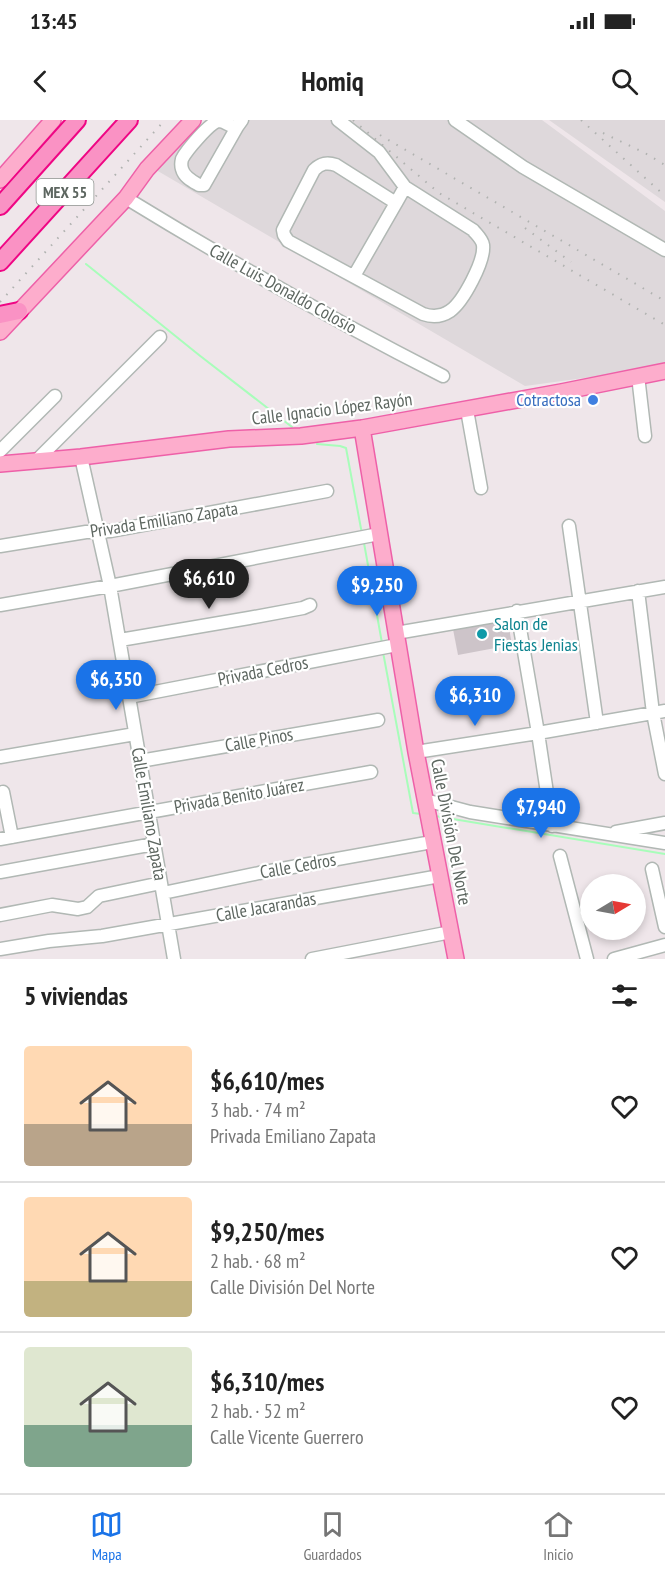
<!DOCTYPE html>
<html lang="es">
<meta charset="utf-8">
<style>
body{margin:0;font-family:"PT Sans Narrow",sans-serif;background:#f2f2f2;color:#222;height:100vh;display:flex;flex-direction:column;font-size:22px;white-space:nowrap}
*{box-sizing:border-box;margin:0}
p{font-size:20px;color:#767676}
.icon{flex:none;width:33px;height:33px;fill:none;stroke:currentColor;stroke-width:2;stroke-linecap:round;stroke-linejoin:round}
.map{position:relative;height:839px;overflow:hidden}
.side{display:flex;flex-direction:column;background:#fff;flex:1}
.side>*{flex:none}
.needle{width:39px;rotate:80deg}
.fabs{position:absolute;left:580px;top:754px;display:grid;gap:12px}
.fabs a{display:grid;place-items:center;width:66px;height:66px;border-radius:50%;background:#fff;box-shadow:0 3px 9px #0003;font-size:30px}
.price{position:absolute;translate:-50% -51px;padding:0 14px;border-radius:21px;background:#1a73e8;color:#fff;font-size:20px;line-height:39px;filter:drop-shadow(0 2px 3px #0008)}
.price::after{content:'';position:absolute;left:50%;top:36px;width:18px;height:14px;margin-left:-9px;background:inherit;clip-path:polygon(0 0,100% 0,50% 100%)}
.price.on{background:#222;color:#fff}
ul{padding:0;list-style:none}
li{display:flex;align-items:center;gap:18px;height:150px;padding:0 24px}
li+li{border-top:2px solid #e0e0e0}
li span{display:grid;place-items:center;flex:none;width:168px;height:120px;border-radius:6px;color:#555}
li>.icon{margin-inline-start:auto}
span .icon{width:72px;height:72px;fill:#fffc;stroke-width:1}
li b{font-size:26px}
h2{display:flex;justify-content:space-between;align-items:center;height:72px;padding:0 24px;font-size:26px}
.status{display:flex;justify-content:space-between;align-items:center;height:42px;padding:0 30px;background:#fff;direction:ltr}
.status svg{height:16px;fill:currentColor}
header{display:flex;justify-content:space-between;align-items:center;height:78px;padding:0 24px;background:#fff;font-size:27px;font-weight:700}
.tab-bar{display:flex;justify-content:space-around;align-items:center;height:84px;border-top:2px solid #e0e0e0;background:#fff;font-size:16px;color:#767676}
.tab-bar a{display:grid;justify-items:center;gap:3px}
.tab-bar .on{color:#1a73e8}
.map>svg:first-child{display:block}
</style>
<div class="status"><b>13:45</b><svg viewBox="0 0 49 12"><path d="M0 12V9h3v3zM5 12V6h3v6zM10 12V3h3v9zM15 12V0h3v12zM26 1h20v11H26zM47 4h2v5h-2z"/></svg></div>
<header><svg class="icon" aria-label="back" viewBox="0 0 24 24"><path d="M15 5l-7 7 7 7"/></svg>Homiq<svg class="icon" aria-label="search" viewBox="0 0 24 24"><circle cx="10" cy="10" r="6"/><path d="M15 15l6 6"/></svg></header>
<div class="map">
<svg width="665" height="839" viewBox="0 0 665 839">
<rect width="100%" height="100%" fill="#efe6ea"/>
<path fill="#ded8db" d="M216 0H542L665 91V247L525 266 151 47Z
M549 0H665V82Z"/>
<g fill="none" stroke-linecap="round" stroke-linejoin="round">
<path stroke="#a8fdba" stroke-width="2" d="M86 144 199 235 292 307
M317 324 340 326 346 328 362 414
M364 423 382 523
M383 532 413 693 421 694
M435 696 665 734"/>
</g>
<path fill="#cdc4c9" d="M507 497 512 525 458 535 452 504Z"/>
<g fill="none" stroke-linecap="round" stroke-linejoin="round">
<g stroke="#b1b8b4" stroke-width="15">
<path id="minor" d="M338 0 379 32 405 67 473 110C477 115 482 119 483 125 485 141 463 182 450 191 441 197 432 197 423 194L288 121 284 115 283 110 314 50C321 43 327 42 336 45L396 83 405 67
M455 0 523 47 665 130
M237 7C230 7 225 1 219 1 210 2 186 31 182 39 181 43 181 46 182 49 184 57 192 61 199 65H204L237 7 242 0
M126 78C229 141 335 201 443 256
M354 156 396 83
M638 256 645 316
M467 290 481 368
M0 331 55 276
M81 337 110 466 174 839
M36 341 160 217
M569 406 597 603
M0 426 86 412 111 411 327 371
M638 471 653 593 665 654
M0 485 110 466 379 414
M517 491 538 613 552 706
M396 513 665 467
M120 520 249 498 303 488 310 485
M129 577 397 525
M416 632 538 613 665 591
M0 637 135 614
M140 641 378 600
M3 672 12 717
M425 680 470 692 665 723
M616 712 665 703
M0 719 371 652
M560 736 587 839
M652 749 665 807
M0 752 154 724
M163 773 259 753 432 722
M0 795 52 785 78 789 87 787 99 776 161 763
M0 829 49 821 102 816 440 756
M312 839 451 812
M614 839 665 825"/>
</g>
<g stroke="#ee60a8" stroke-width="18">
<path id="major" d="M0 60 53 0
M0 212 126 78 147 49 193 0
M362 308 416 632 456 839
M0 344 81 337 229 319 301 316 362 308 561 272 665 251"/>
</g>
<g stroke="#ef0684" stroke-width="20">
<path id="highway" d="M0 86 77 0
M0 142 129 0
M0 195 19 191"/>
</g>
<use href="#minor" stroke="#fff" stroke-width="12"/>
<use href="#major" stroke="#fdadcc" stroke-width="15"/>
<use href="#highway" stroke="#fa92c4" stroke-width="16"/>
<path stroke="#b0b2b0" stroke-width="2" stroke-dasharray="1.5 8" stroke-linecap="butt" d="M353 0 439 73 665 205
M581 0 665 76
M603 13 645 33 665 45
M380 15 665 181
M525 108 571 142
M0 182 165 0"/>
</g>
<circle fill="#3f7fe0" stroke="#fff" stroke-width="2" cx="593" cy="280" r="6"/>
<circle fill="#0f9aa8" stroke="#fff" stroke-width="2" cx="482" cy="514" r="6"/>
<g text-anchor="middle" stroke-width="4.5" stroke-linejoin="round" paint-order="stroke">
<rect fill="#fff" stroke="#8e9490" stroke-width="1.5" x="36.5" y="59" width="57" height="26" rx="4.5"/>
<g font-size="16" font-weight="bold" fill="#5d6660">
<text x="65" y="78">MEX 55</text>
</g>
<g font-size="18" fill="#5d6660" stroke="#fff">
<text transform="translate(283 169) rotate(29)" y="6">Calle Luis Donaldo Colosio</text>
<text transform="translate(332 289) rotate(-7)" y="6">Calle Ignacio López Rayón</text>
<text transform="translate(164 400) rotate(-9)" y="6">Privada Emiliano Zapata</text>
<text transform="translate(263 551) rotate(-11)" y="6">Privada Cedros</text>
<text transform="translate(259 620) rotate(-10)" y="6">Calle Pinos</text>
<text transform="translate(239 676) rotate(-10)" y="6">Privada Benito Juárez</text>
<text transform="translate(149 694) rotate(80)" y="6">Calle Emiliano Zapata</text>
<text transform="translate(451 712) rotate(79)" y="6">Calle División Del Norte</text>
<text transform="translate(298 746) rotate(-10)" y="6">Calle Cedros</text>
<text transform="translate(266 787) rotate(-10)" y="6">Calle Jacarandas</text>
</g>
<g font-size="18" fill="#366cbe" stroke="#fff" text-anchor="end">
<text x="581" y="286">Cotractosa</text>
</g>
<g font-size="18" fill="#0d838f" stroke="#fff" text-anchor="start">
<text x="494" y="510">Salon de<tspan x="494" dy="21">Fiestas Jenias</tspan></text>
</g>
</g>
</svg>
<div class="fabs">
<a><svg class="needle" viewBox="-14 -14 28 28"><path d="M0-13l5 13h-10z" fill="#e53935"/><path d="M0 13l5-13h-10z" fill="#767676"/></svg></a>
</div>
<b class="price on" style="left:209px;top:490px">$6,610</b>
<b class="price" style="left:377px;top:497px">$9,250</b>
<b class="price" style="left:116px;top:591px">$6,350</b>
<b class="price" style="left:475px;top:607px">$6,310</b>
<b class="price" style="left:541px;top:719px">$7,940</b>
</div>
<section class="side">
<h2>5 viviendas<svg class="icon" aria-label="filters" viewBox="0 0 24 24"><path d="M4 7h16M4 17h16"/><circle cx="9" cy="7" r="2"/><circle cx="15" cy="17" r="2"/></svg></h2>
<ul>
<li><span style="background:linear-gradient(#ffd9b3 65%,#b9a48a 0)"><svg class="icon" aria-label="home" viewBox="0 0 24 24"><path d="M3 11l9-7 9 7M6 9v11h12V9"/></svg></span><div><b>$6,610/mes</b><p>3 hab. · 74 m²</p><p>Privada Emiliano Zapata</p></div><svg class="icon" aria-label="heart" viewBox="0 0 24 24"><path d="M12 20l-8-8c-3-5 5-10 8-4 3-6 11-1 8 4z"/></svg></li>
<li><span style="background:linear-gradient(#ffd9b3 70%,#c2b280 0)"><svg class="icon" aria-label="home" viewBox="0 0 24 24"><path d="M3 11l9-7 9 7M6 9v11h12V9"/></svg></span><div><b>$9,250/mes</b><p>2 hab. · 68 m²</p><p>Calle División Del Norte</p></div><svg class="icon" aria-label="heart" viewBox="0 0 24 24"><path d="M12 20l-8-8c-3-5 5-10 8-4 3-6 11-1 8 4z"/></svg></li>
<li><span style="background:linear-gradient(#dfe7d0 65%,#7fa58c 0)"><svg class="icon" aria-label="home" viewBox="0 0 24 24"><path d="M3 11l9-7 9 7M6 9v11h12V9"/></svg></span><div><b>$6,310/mes</b><p>2 hab. · 52 m²</p><p>Calle Vicente Guerrero</p></div><svg class="icon" aria-label="heart" viewBox="0 0 24 24"><path d="M12 20l-8-8c-3-5 5-10 8-4 3-6 11-1 8 4z"/></svg></li>
</ul>
</section>
<nav class="tab-bar">
<a class="on"><svg class="icon" aria-label="map" viewBox="0 0 24 24"><path d="M3 6l6-2 6 2 6-2v14l-6 2-6-2-6 2zM9 4v14M15 6v14"/></svg>Mapa</a>
<a><svg class="icon" aria-label="saved" viewBox="0 0 24 24"><path d="M7 4h10v16l-5-4-5 4z"/></svg>Guardados</a>
<a><svg class="icon" aria-label="home" viewBox="0 0 24 24"><path d="M3 11l9-7 9 7M6 9v11h12V9"/></svg>Inicio</a>
</nav>
